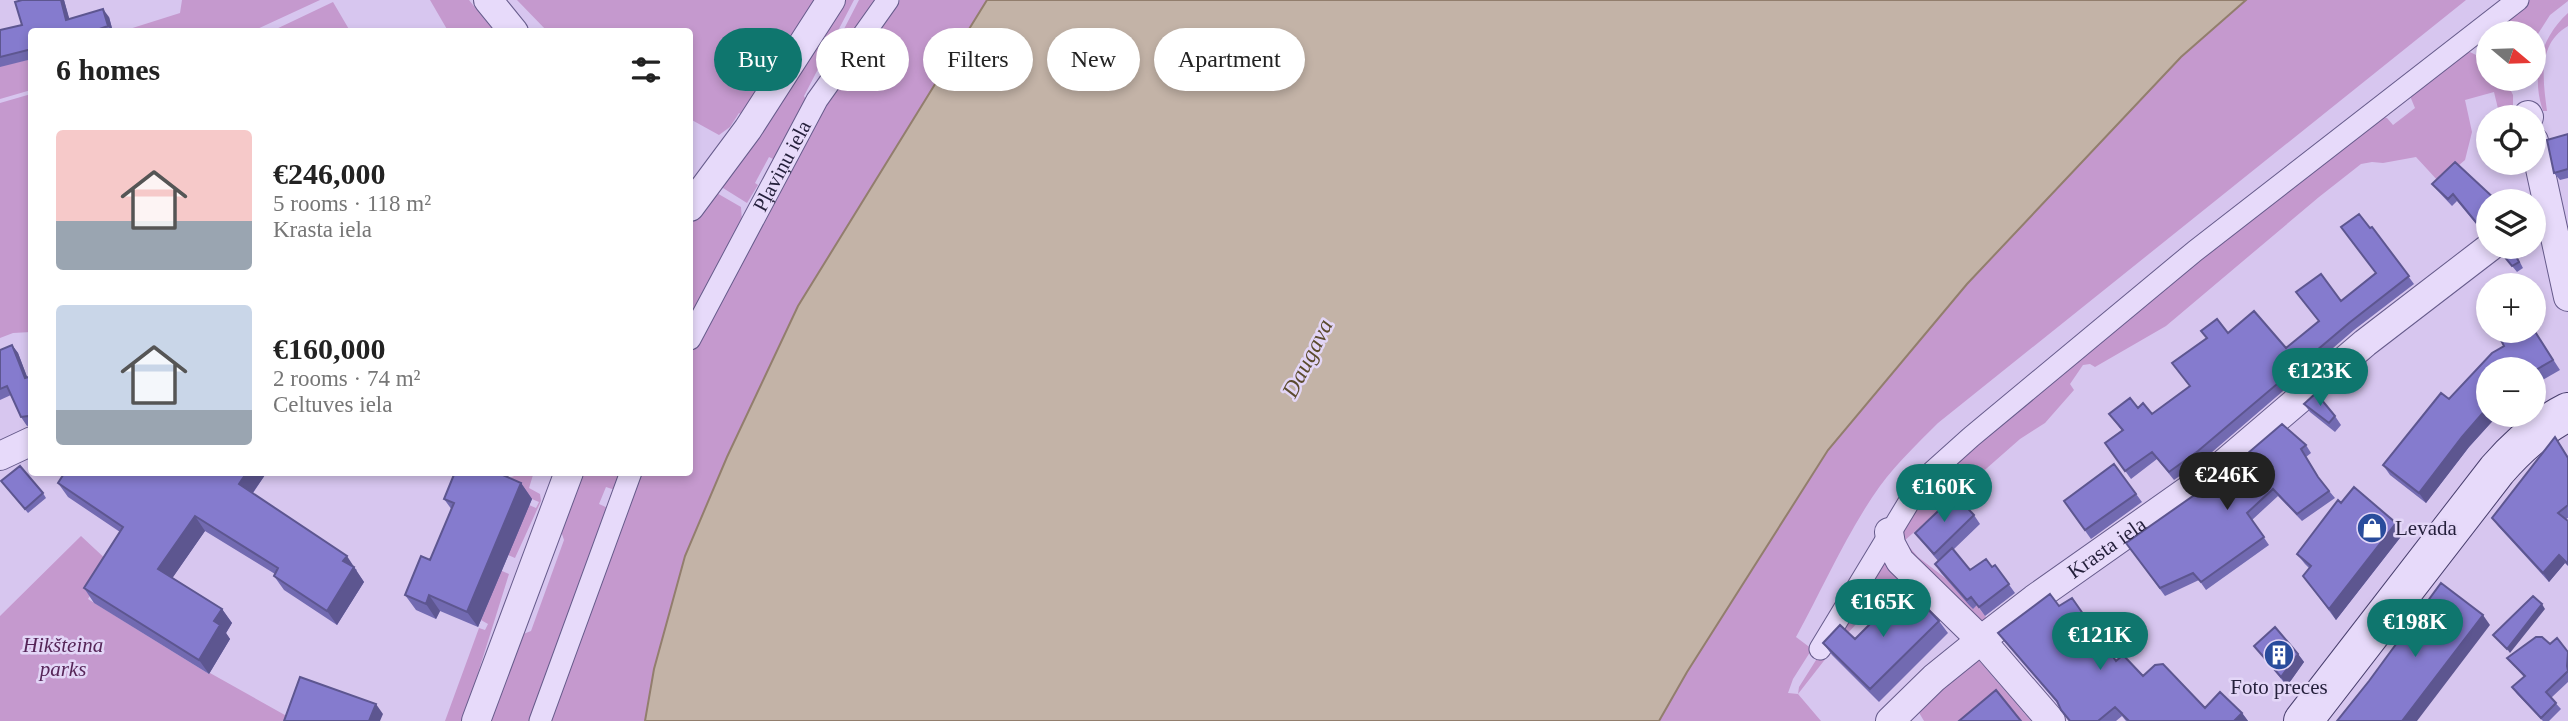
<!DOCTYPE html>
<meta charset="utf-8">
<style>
body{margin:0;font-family:Georgia,serif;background:#f6f6f6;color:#222;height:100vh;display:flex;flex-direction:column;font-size:26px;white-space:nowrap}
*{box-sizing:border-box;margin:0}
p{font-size:23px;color:#767676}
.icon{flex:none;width:38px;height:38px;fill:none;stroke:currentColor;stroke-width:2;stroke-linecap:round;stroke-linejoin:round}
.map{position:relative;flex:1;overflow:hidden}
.side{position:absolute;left:28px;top:28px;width:665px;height:448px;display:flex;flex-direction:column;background:#fff;border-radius:7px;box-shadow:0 4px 10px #0003}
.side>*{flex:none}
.banner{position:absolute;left:714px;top:28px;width:665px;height:63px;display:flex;gap:14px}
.needle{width:46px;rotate:109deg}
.controls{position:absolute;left:2476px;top:21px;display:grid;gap:14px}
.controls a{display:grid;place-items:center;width:70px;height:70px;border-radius:50%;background:#fff;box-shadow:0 4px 10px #0003;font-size:35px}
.price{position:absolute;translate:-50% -60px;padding:0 16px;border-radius:24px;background:#0f766e;color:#fff;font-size:23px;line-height:46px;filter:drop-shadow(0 2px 4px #0008)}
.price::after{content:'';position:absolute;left:50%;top:42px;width:21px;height:16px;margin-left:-10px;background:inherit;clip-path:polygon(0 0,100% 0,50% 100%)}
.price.active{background:#222;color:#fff}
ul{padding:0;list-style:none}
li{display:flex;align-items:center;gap:21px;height:175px;padding:0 28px}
li span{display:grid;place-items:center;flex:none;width:196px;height:140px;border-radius:7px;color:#555}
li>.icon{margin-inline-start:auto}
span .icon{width:84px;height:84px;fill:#fffc;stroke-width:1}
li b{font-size:30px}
h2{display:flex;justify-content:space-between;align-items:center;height:84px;padding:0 28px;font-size:30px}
.pill{padding:0 24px;border-radius:32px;background:#fff;box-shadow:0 4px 10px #0003;font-size:24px;line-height:63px}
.pill.active{background:#0f766e;color:#fff}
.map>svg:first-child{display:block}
</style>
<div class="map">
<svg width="2568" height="721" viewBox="0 0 2568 721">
<rect width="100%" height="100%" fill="#d7c6ef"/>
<path fill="#c599ce" d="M182 0H320L253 31H123L180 13Z
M430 0H469L494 31H448Z
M517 0H825L747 118 739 113 730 127 719 135 690 119V32L547 31Z
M839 0H854L804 96 807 102 777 161 769 157 755 183 758 185 747 203 723 188 721 184Z
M859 0H878L815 88V85Z
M900 0H987L798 306 727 457 685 556 654 669 645 721H549L642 473 690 472V357L693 348 835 87 884 24Z
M2246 0H2466L1938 423C1918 443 1897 463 1880 486 1847 532 1823 588 1796 637L1812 649 1793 679 1788 693 1798 694 1799 687 1823 649 1830 653 1798 694 1821 721H1659L1687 672 1828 450 1967 284 2181 57Z
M2527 0H2568V1L2550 15 2534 40V33H2503L2506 21Z
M333 2 350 31H272Z
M2568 13V26C2537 44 2543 80 2547 111H2543C2531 76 2540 38 2568 13Z
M2470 52 2488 61V79H2505L2513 95V117H2500L2494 92 2465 100 2472 132 2465 160 2439 182 2416 157 2383 163 2372 162 2361 164 2319 197 2166 326 2095 367 2090 364 2083 365 2070 384 2074 390 2045 423 2020 439 1904 541 1918 557 1971 598 1989 621 1987 625 1978 626 1966 610 1909 562 1897 547 1896 537 1900 524 1912 504 1934 478 1969 445 2189 264 2380 116 2387 118 2393 125 2415 108 2410 96C2421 81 2453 57 2470 52Z
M31 59V90L0 99V66Z
M31 94V332L13 333 0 338V103Z
M715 192 741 207 742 221 690 320V221L703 203Z
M522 473 533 475 529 488 540 494 541 501 515 558 501 552 529 505 536 508 539 502 494 483 498 474 509 478Z
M582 473H621L615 490 606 487 599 504 608 508 530 721H485L518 636 531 631 564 540 559 525Z
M81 536 110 563 88 599 209 674 210 673 292 719 291 721H0V616Z
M1885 547 1901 576 1833 649Z
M495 568 509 574 463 721H445L479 628 485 630 488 624 481 620 491 596 485 592Z
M1976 657 2031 721H1924L1918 711Z"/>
<path fill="#c3b3a7" stroke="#927e6d" stroke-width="2" d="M987 0H2246L2181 57 1967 284 1828 450 1687 672 1659 721H645L654 669 685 556 727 457 798 306Z"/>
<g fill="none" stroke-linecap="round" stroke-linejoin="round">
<g stroke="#665b8b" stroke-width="23">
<g id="pedestrian">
<path id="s1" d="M690 339 817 100 888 0"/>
<path d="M1820 649 1912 497 1932 472 1971 437 2195 251 2518 0"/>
<path d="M540 721 631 472"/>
</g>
</g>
<g stroke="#665b8b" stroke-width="30">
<g id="minor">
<path d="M488 0 514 32"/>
<path d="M2528 115 2529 117"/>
<path d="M2534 141 2568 297"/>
<path d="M690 207 748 129 831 0"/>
<path d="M0 456 32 441"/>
<path d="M1889 532 1891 544 1900 561 1981 640 2051 721"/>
<path d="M476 721 569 472"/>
<path id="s2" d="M1890 721 1934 678 1981 640 2034 599 2214 472 2365 343 2490 247"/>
</g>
</g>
<g stroke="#483e6d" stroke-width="40">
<path id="secondary" d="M2303 721 2497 470C2517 447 2540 426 2568 412"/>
</g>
<use href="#pedestrian" stroke="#e7dafa" stroke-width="21"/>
<use href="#minor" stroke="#e7dafa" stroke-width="28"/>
<use href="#secondary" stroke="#e7dafa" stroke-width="38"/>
</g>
<path fill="#726ab1" d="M22 0H64L69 19 109 17 113 32H32V59L0 67V30L22 25Z
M2568 134V178L2560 180 2554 173Z
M2432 184 2488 201V232H2483L2457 201 2452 206 2437 190Z
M2372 227 2414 284 2354 330 2204 459 2174 480 2157 459 2131 479 2105 443 2122 431 2109 414 2138 408 2152 414 2190 387 2228 333 2286 348 2319 322 2296 292 2341 301 2375 273 2370 228Z
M2500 247H2512L2523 268 2517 272 2499 250Z
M2534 330 2560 370 2534 385V369H2488V415H2498L2469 447 2426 503 2390 475 2383 465 2441 393 2449 399 2492 353 2504 346 2497 332 2500 331H2534Z
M12 345 18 353 27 377 32 376V425L27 426 21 417 11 395 0 400V350Z
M2304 404 2335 416 2341 425 2335 432 2310 412Z
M2555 437 2568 457V518L2566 519 2568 521V566L2565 563 2549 582 2498 526 2492 518Z
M2306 445 2311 453 2306 457 2320 480 2335 498 2302 521 2278 496 2252 520 2269 545 2206 590 2199 580 2165 596 2126 543Z
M2114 464 2142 502 2091 539 2064 501Z
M267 472 253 493 357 570 356 571 364 582 337 625 284 590 274 576 275 574 205 531 172 578 222 609 232 623 226 633 230 639 209 674 94 603 84 588 120 532 68 497 58 483Z
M1 481 43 493 46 498 28 513Z
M521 483 532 499 478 627 440 611 436 619 416 610 405 595 430 560 452 510 444 499Z
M2341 503 2396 523 2403 534 2336 620 2303 576 2309 568 2305 564 2297 554Z
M1974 515 1980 524 1953 550 1970 570 1992 567 1995 565 2015 593 1985 616 1977 605 1973 609 1969 605 1941 573 1935 564 1938 561 1915 533Z
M2059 606 2116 661 2205 708 2242 713 2248 721H2126L2122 716 2116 721H2069L2061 710 2058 704 2005 642 1998 633Z
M1939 621 1948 633 1879 702 1832 655 1823 643 1855 639Z
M2550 644 2568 652V682L2551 698 2561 709 2549 721H2543L2517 694 2512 687 2524 677 2507 658Z
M2254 646 2298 654 2304 662 2287 686Z"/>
<path fill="#5d5690" d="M61 0H64L72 28 66 20Z
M103 9 109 17 113 32 108 26Z
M12 345 18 353 31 387 25 378Z
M2488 407V415H2498L2469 447 2426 503 2419 493 2462 437Z
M247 472H267L249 498 239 484Z
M521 483 532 499 478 627 467 612Z
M195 516 205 531 169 583 158 569Z
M2396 523 2403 534 2336 620 2329 609Z
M2559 555 2565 563 2549 582 2543 573Z
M347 556 364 582 337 625 327 611 343 561Z
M429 595 440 611 436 619 426 604Z
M2542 604 2545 609 2510 653 2507 649Z
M222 609 232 623 226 633 230 639 209 674 199 660 214 621Z
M2483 615 2490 625 2417 721H2402Z
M2298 654 2304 662 2287 686 2281 677Z
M376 704 383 714 380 721H369Z
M2242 713 2248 721H2234Z"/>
<path fill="#857bce" stroke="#5d5690" stroke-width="2" d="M22 0H61L66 20 103 9 108 26 91 32H32V49L0 57V30L22 25 15 2Z
M2568 134V169L2554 173 2547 140Z
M2455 162 2497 201H2488V225L2479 226 2453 194 2448 199 2432 184Z
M2359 214 2370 228 2372 227 2409 276 2349 323 2198 451 2169 472 2152 452 2125 471 2105 443 2123 430 2109 414 2130 398 2138 408 2143 403 2152 414 2190 386 2172 363 2207 338 2201 331 2217 319 2228 333 2254 311 2286 348 2319 321 2296 292 2321 274 2341 301 2376 273 2341 227Z
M2500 247H2511L2519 262 2512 266 2499 250Z
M2534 330 2553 360 2534 371V369H2488V407L2462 437 2419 493 2383 465 2441 393 2449 399 2492 353 2504 346 2497 332 2500 331Z
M12 345 25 378 32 376V417L28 416 21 417 7 386 0 389V350Z
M2316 393 2335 416 2329 423 2304 404Z
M2282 424 2306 445 2301 449 2318 477 2329 491 2297 514 2273 489 2247 513 2264 537 2201 582 2193 573 2160 588 2126 543 2220 477Z
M2555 437 2568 458V505L2558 513 2568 521V564L2559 555 2543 573 2492 518Z
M2114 464 2136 494 2085 530 2064 501Z
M20 466 43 493 25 509 1 481Z
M65 472H247L239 484 347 556 343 561 354 567 327 611 274 576 278 568 195 516 158 569 222 609 214 621 220 625 199 660 84 588 123 527 58 483Z
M455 472H496L521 483 467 612 429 595 426 604 405 595 421 556 430 560 454 503 444 499Z
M2354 487 2396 523 2329 609 2303 576 2311 566 2297 554 2338 500 2341 503Z
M1955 495 1974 515 1934 554 1915 533Z
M1952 548 1970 570 1986 559 1992 567 1995 565 2009 584 1979 607 1971 597 1967 600 1935 564Z
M2441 583 2483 615 2402 721H2337L2369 681Z
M1907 587 1939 621 1870 689 1823 643 1840 625 1855 639Z
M2050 594 2059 606 2072 598 2116 661 2123 655 2143 676 2155 665 2163 664 2205 708 2220 692 2242 713 2234 721H2129L2115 707 2098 721H2070L2061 710 2057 701 1998 633Z
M2533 596 2542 604 2507 649 2493 635Z
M2275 627 2298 654 2281 677 2254 646Z
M2536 637H2542L2550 644 2557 638 2568 652 2567 666 2568 671 2546 692 2556 703 2541 718 2512 687 2525 676 2507 658Z
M300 677 376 704 369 721H284Z
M1996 690 2021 721H1959Z"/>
<defs>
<g id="shop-disc" transform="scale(1.575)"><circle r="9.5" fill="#294c9c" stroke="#e3d6f7"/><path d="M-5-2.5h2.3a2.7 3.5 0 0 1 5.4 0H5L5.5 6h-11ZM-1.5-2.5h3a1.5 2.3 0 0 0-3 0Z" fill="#fff"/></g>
<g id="building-disc" transform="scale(1.575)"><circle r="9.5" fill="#294c9c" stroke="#e3d6f7"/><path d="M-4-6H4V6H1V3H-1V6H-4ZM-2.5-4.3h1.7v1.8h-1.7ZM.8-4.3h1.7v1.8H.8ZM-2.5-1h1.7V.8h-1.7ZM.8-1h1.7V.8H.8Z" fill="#fff"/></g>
</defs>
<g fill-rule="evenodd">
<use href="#shop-disc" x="2372" y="528"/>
<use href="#building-disc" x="2279" y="655"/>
</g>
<g text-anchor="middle" stroke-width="5" stroke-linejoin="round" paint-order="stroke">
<g font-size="21" fill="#241f3b" stroke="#e3d6f7">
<text dy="7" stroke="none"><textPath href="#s1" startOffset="196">Pļaviņu iela</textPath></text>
<text dy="7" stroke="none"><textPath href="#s2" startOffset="278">Krasta iela</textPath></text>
</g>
<g font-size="21" fill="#241f3b" stroke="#e3d6f7" text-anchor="start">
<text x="2395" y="535">Levada</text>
<text x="2279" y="694" text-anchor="middle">Foto preces</text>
</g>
<g font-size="21" font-style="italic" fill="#562558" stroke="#e3d6f7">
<text x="63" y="652">Hikšteina<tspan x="63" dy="24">parks</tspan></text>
</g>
<g font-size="23" font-style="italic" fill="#5b4b2e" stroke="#e3d6f7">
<text transform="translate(1307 358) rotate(-63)" y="8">Daugava</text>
</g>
</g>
</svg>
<div class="controls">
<a><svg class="needle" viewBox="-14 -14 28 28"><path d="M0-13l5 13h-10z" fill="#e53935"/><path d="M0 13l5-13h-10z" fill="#767676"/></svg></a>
<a><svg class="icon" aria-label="locate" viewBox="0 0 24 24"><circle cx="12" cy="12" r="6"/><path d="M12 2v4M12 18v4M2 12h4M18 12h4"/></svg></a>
<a><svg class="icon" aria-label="layers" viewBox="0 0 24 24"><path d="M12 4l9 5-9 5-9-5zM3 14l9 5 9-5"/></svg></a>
<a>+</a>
<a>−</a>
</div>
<b class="price" style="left:2320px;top:408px">€123K</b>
<b class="price active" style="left:2227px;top:512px">€246K</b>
<b class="price" style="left:1944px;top:524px">€160K</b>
<b class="price" style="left:1883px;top:639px">€165K</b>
<b class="price" style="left:2415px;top:659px">€198K</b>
<b class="price" style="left:2100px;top:672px">€121K</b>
<div class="banner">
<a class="pill active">Buy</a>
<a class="pill">Rent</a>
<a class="pill">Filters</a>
<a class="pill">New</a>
<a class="pill">Apartment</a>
</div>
<section class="side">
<h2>6 homes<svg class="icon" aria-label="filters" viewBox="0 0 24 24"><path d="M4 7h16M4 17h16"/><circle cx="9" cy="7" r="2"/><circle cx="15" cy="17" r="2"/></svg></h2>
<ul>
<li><span style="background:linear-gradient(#f6c9c9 65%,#9aa5b1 0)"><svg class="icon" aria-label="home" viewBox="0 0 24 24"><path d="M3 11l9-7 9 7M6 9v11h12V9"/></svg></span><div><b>€246,000</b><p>5 rooms · 118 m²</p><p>Krasta iela</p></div></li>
<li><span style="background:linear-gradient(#c9d6e8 75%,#9aa5b1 0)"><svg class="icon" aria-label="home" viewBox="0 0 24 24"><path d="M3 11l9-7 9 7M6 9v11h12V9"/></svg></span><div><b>€160,000</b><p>2 rooms · 74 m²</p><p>Celtuves iela</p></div></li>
</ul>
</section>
</div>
